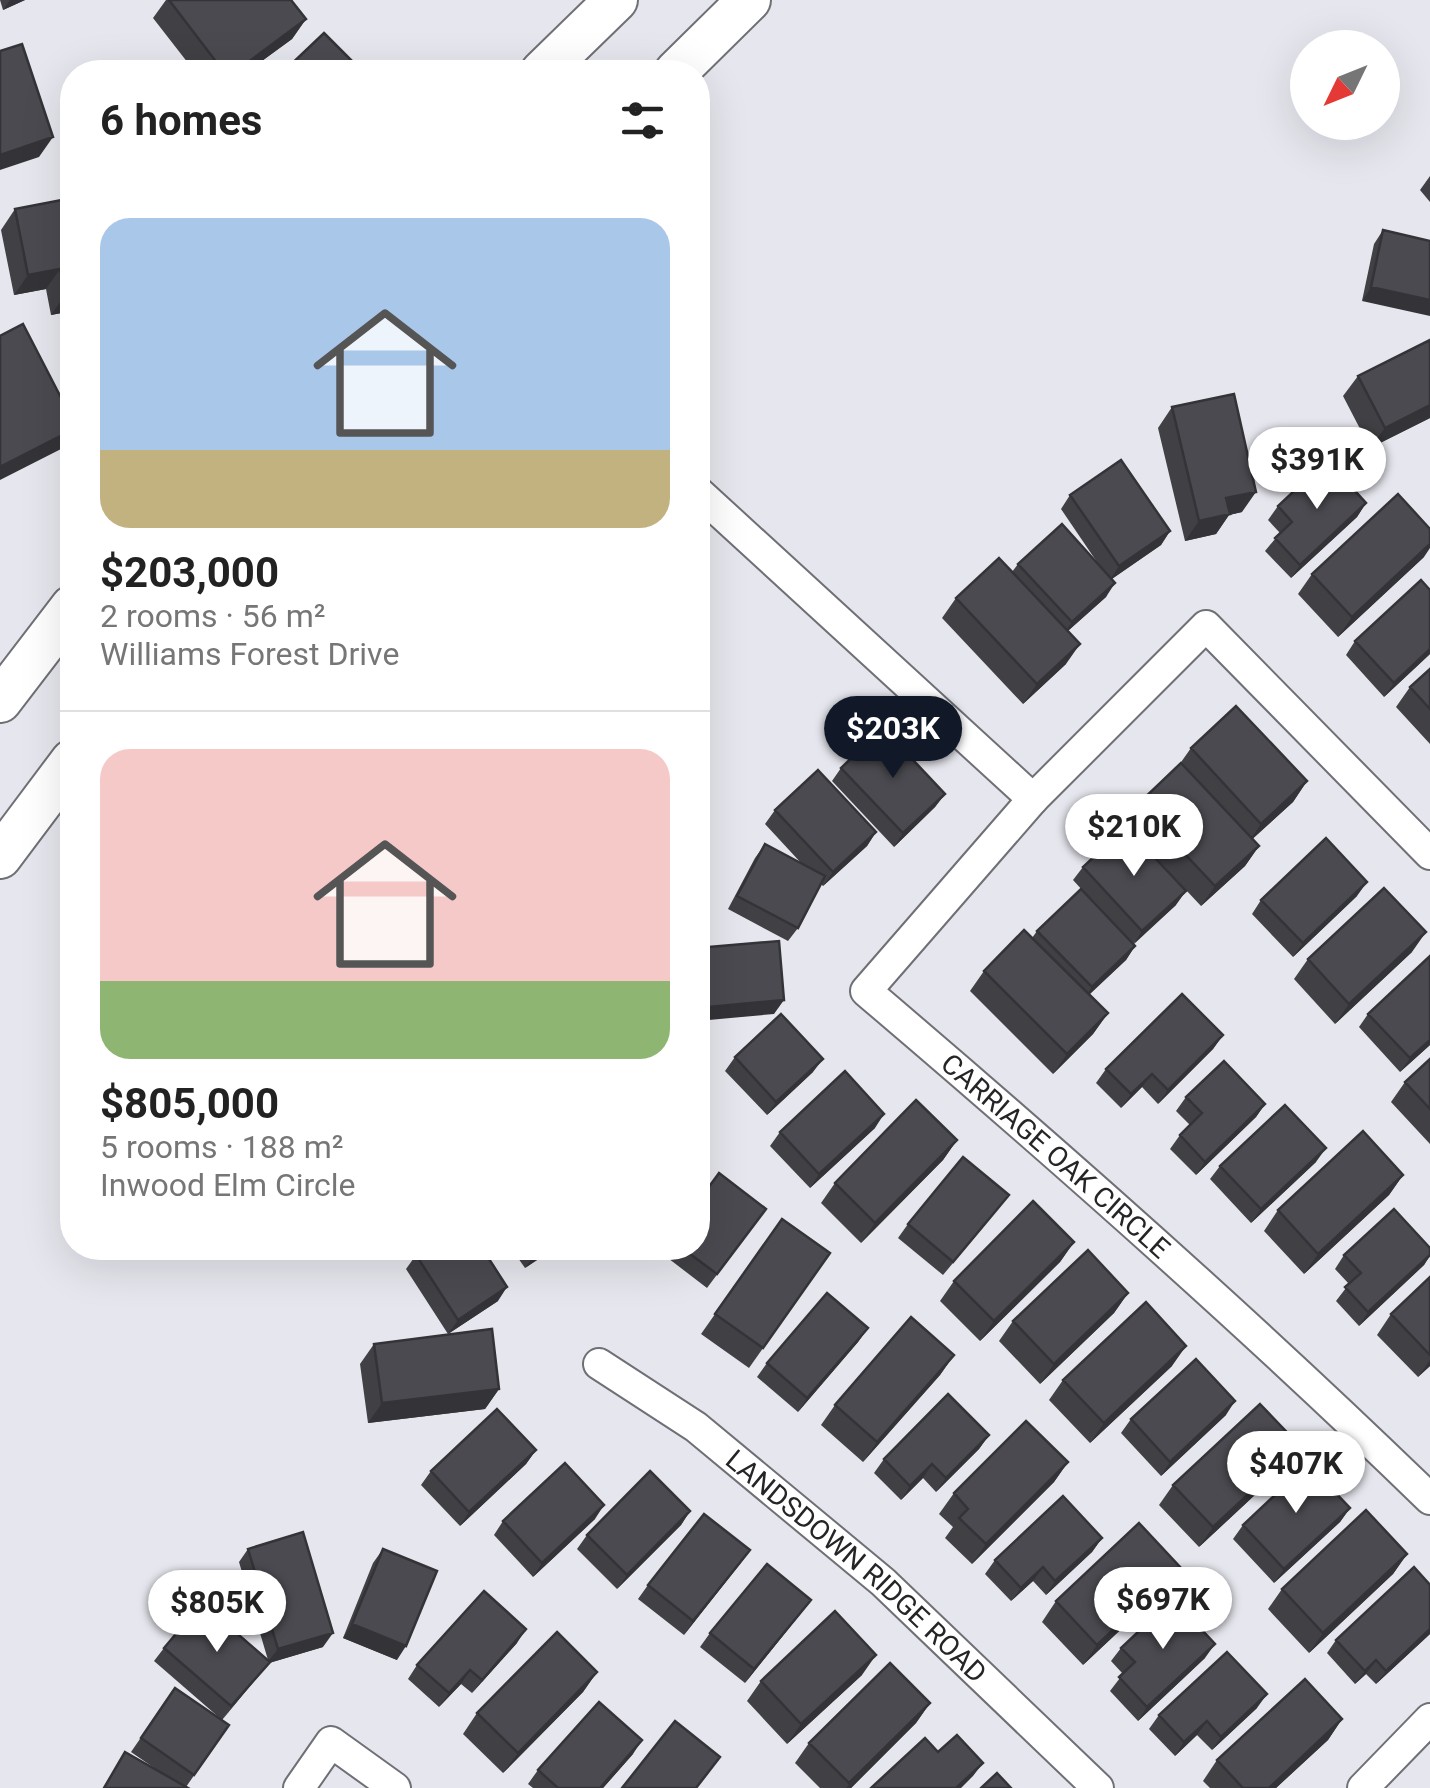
<!DOCTYPE html>
<meta charset="utf-8">
<style>
body{margin:0;font-family:Roboto,sans-serif;background:#f6f6f6;color:#222;height:100vh;display:flex;flex-direction:column;font-size:38px;white-space:nowrap}
*{box-sizing:border-box;margin:0}
p{font-size:32px;color:#767676}
.icon{flex:none;width:55px;height:55px;fill:none;stroke:currentColor;stroke-width:2;stroke-linecap:round;stroke-linejoin:round}
.map{position:relative;flex:1;overflow:hidden}
.side{position:absolute;left:60px;top:60px;width:650px;height:1200px;display:flex;flex-direction:column;background:#fff;border-radius:40px;box-shadow:0 10px 40px #0002}
.side>*{flex:none}
.needle{width:65px;rotate:227deg}
.tools{position:absolute;left:1290px;top:30px;display:grid;gap:20px}
.tools a{display:grid;place-items:center;width:110px;height:110px;border-radius:50%;background:#fff;box-shadow:0 10px 40px #0002;font-size:50px}
.price{position:absolute;translate:-50% -85px;padding:0 22px;border-radius:35px;background:#fff;color:#222;font-size:32px;line-height:65px;filter:drop-shadow(0 2px 5px #0008)}
.price::after{content:'';position:absolute;left:50%;top:60px;width:30px;height:22px;margin-left:-15px;background:inherit;clip-path:polygon(0 0,100% 0,50% 100%)}
.price.active{background:#111827;color:#fff}
ul{padding:0;list-style:none}
li{display:grid;align-content:center;gap:20px;height:530px;padding:0 40px}
li+li{border-top:2px solid #e0e0e0}
li span{display:grid;place-items:center;height:310px;border-radius:30px;color:#555}
li>.icon{margin-inline-start:auto}
span .icon{width:180px;height:180px;fill:#fffc;stroke-width:1}
li b{font-size:42px}
h2{display:flex;justify-content:space-between;align-items:center;height:120px;padding:0 40px;font-size:42px}
.map>svg:first-child{display:block}
</style>
<div class="map">
<svg width="1430" height="1788" viewBox="0 0 1430 1788">
<rect width="100%" height="100%" fill="#e6e6ee"/>
<g fill="none" stroke-linecap="round" stroke-linejoin="round">
<g stroke="#6f6f76" stroke-width="34">
<g id="street">
<path d="M698 492 1033 799"/>
<path id="s1" d="M1430 854 1206 626 1033 799 866 991C1059 1155 1248 1322 1430 1499"/>
<path id="s2" d="M599 1364 696 1427 883 1582 1098 1788"/>
<path d="M299 1788 331 1742 395 1788"/>
<path d="M1363 1788 1430 1719"/>
</g>
</g>
<g stroke="#6f6f76" stroke-width="46">
<path id="secondary" d="M542 72 616 0
M676 72 749 0
M0 701 72 607
M0 857 72 761"/>
</g>
<use href="#street" stroke="#fff" stroke-width="30"/>
<use href="#secondary" stroke="#fff" stroke-width="42"/>
</g>
<path fill="#404045" d="M0 0H25L3 10Z
M166 0H291L306 19 292 39 247 72H195L153 18Z
M1430 176V202L1420 190Z
M72 198V311L51 315 46 289 14 295 1 230 15 209Z
M1383 230 1430 241 1362 301 1374 244Z
M1430 340V418L1370 448 1343 396 1358 376Z
M1172 407 1242 512 1229 515 1216 534 1185 541 1158 428Z
M1070 495 1170 531 1161 545 1112 579 1106 597 1068 631 1066 664 1023 704 942 618 956 598 1012 572 1018 564 1099 565 1061 509Z
M1366 503 1357 517 1291 578 1265 551 1280 533 1268 520 1278 506Z
M1424 557 1338 637 1298 594 1312 574Z
M1430 590V654L1384 697 1346 655 1355 641Z
M1430 669V744L1396 707 1410 687Z
M1191 748 1307 781 1293 802 1252 839 1259 846 1245 866 1201 906 1124 824 1138 804 1179 765Z
M841 768 945 794 935 807 894 847 832 781Z
M775 810 876 832 867 846 823 886 821 884 798 928 788 941 728 909 755 858 765 844 802 864 765 824Z
M1083 867 1176 905 1133 944 1135 946 1126 960 1089 995 1108 1013 1093 1034 1053 1074 970 991 984 971 1032 938 1037 931 1084 892 1073 880Z
M1357 896 1293 957 1252 914 1261 900Z
M1412 952 1335 1024 1294 979 1308 959Z
M1430 956V1045L1400 1072 1359 1027 1368 1014Z
M1223 1035 1213 1049 1158 1104 1142 1087 1121 1108 1096 1083 1106 1069Z
M735 1057 813 1072 767 1115 725 1071Z
M1430 1059V1144L1391 1102 1405 1082Z
M1186 1097 1265 1104 1256 1117 1196 1175 1170 1149 1180 1135 1190 1125 1176 1111Z
M875 1128 810 1188 770 1146 780 1132Z
M957 1140 943 1160 861 1243 821 1203 835 1183Z
M1316 1162 1251 1223 1210 1179 1220 1166Z
M1403 1175 1389 1195 1304 1274 1264 1231 1278 1210Z
M999 1208 943 1275 898 1238 908 1224Z
M766 1209 707 1288 660 1252 663 1248H698Z
M782 1219 830 1253 749 1368 701 1334Z
M1074 1242 1060 1262 980 1341 940 1301 954 1281Z
M511 1248H555L525 1268Z
M1430 1248V1256L1424 1265 1359 1326 1336 1301 1349 1284 1335 1269 1344 1255Z
M416 1255 498 1301 448 1334 406 1269Z
M1430 1277V1366L1418 1377 1377 1335 1391 1314Z
M1128 1293 1114 1313 1040 1384 999 1341 1013 1321Z
M868 1328 858 1342 798 1412 757 1377 767 1363Z
M374 1344 499 1389 485 1409 368 1423 360 1364Z
M954 1355 940 1375 863 1462 821 1425 835 1405Z
M1172 1366 1090 1443 1049 1400 1063 1380Z
M1226 1415 1161 1476 1121 1433 1131 1419Z
M989 1435 979 1449 936 1492 923 1478 901 1500 874 1473 884 1459Z
M536 1450 526 1464 460 1526 421 1485 431 1471Z
M1068 1462 1054 1482 972 1564 945 1538 953 1527 939 1514 954 1493Z
M1285 1467 1199 1547 1159 1505 1173 1485Z
M1350 1508 1340 1522 1274 1583 1233 1539 1243 1525Z
M690 1511 681 1525 617 1589 577 1549 587 1535Z
M595 1519 533 1577 494 1535 503 1521Z
M1102 1538 1092 1552 1046 1595 1033 1581 1011 1601 985 1574 995 1560Z
M248 1549 323 1647 269 1663 222 1720 154 1661 164 1648 268 1660 239 1562Z
M383 1549 397 1660 343 1638 373 1563Z
M750 1550 684 1635 638 1599 648 1585Z
M1407 1554 1393 1574 1309 1653 1268 1609 1282 1589Z
M1180 1567 1166 1587 1083 1665 1042 1622 1056 1601Z
M801 1613 745 1683 700 1647 710 1633Z
M1430 1634 1376 1684 1366 1674 1355 1684 1327 1653 1336 1640Z
M517 1643 472 1693 461 1684 439 1707 408 1679 417 1665Z
M1121 1648 1205 1658 1138 1721 1110 1691 1123 1674 1111 1661Z
M597 1672 583 1692 503 1773 463 1734 477 1713Z
M862 1675 787 1744 747 1701 761 1681Z
M175 1688 229 1725 186 1787 188 1788H103L125 1752 163 1774 131 1752Z
M930 1703 916 1723 851 1788H820L795 1763 809 1743Z
M1257 1708 1212 1750 1197 1735 1175 1756 1149 1729 1159 1715Z
M1342 1719 1328 1740 1276 1788H1210L1203 1781 1217 1760Z
M633 1754 603 1788H533L528 1784 538 1770Z"/>
<path fill="#343438" d="M10 0H25L3 10Z
M306 19 292 39 247 72H235Z
M53 137 39 157 0 170V155Z
M60 269 46 289 14 295 28 275Z
M1371 287 1430 300V316L1362 301Z
M72 293V311L51 315 65 295Z
M1430 405V418L1370 448 1385 428Z
M72 430V435L63 448 0 480V467Z
M1256 492 1242 512 1229 515 1216 534 1185 541 1199 521 1226 498Z
M1366 503 1357 517 1291 578 1300 565Z
M1170 531 1161 545 1110 580 1119 566Z
M1430 544V548L1424 557 1338 637 1352 617Z
M1115 583 1106 597 1062 636 1072 622Z
M1080 644 1066 664 1023 704 1037 684Z
M1430 649V654L1384 697 1394 683Z
M1307 781 1293 802 1247 844 1261 824Z
M945 794 935 807 894 847 903 833Z
M876 832 867 846 823 886 833 872Z
M1259 846 1245 866 1201 906 1215 886Z
M1367 882 1357 896 1293 957 1303 943Z
M1186 891 1176 905 1133 945 1142 931Z
M1426 932 1412 952 1335 1024 1349 1004Z
M1135 946 1126 960 1082 1001 1092 987Z
M784 1000 774 1014 698 1021V1008Z
M1108 1013 1093 1034 1053 1074 1067 1054Z
M1223 1035 1213 1049 1158 1104 1168 1090Z
M1430 1040V1045L1400 1072 1410 1058Z
M823 1059 813 1072 767 1115 776 1102Z
M1152 1074 1142 1087 1121 1108 1131 1094Z
M1265 1104 1256 1117 1196 1175 1205 1162Z
M884 1114 875 1128 810 1188 819 1174Z
M957 1140 943 1160 861 1243 875 1223Z
M1326 1148 1316 1162 1251 1223 1261 1209Z
M1403 1175 1389 1195 1304 1274 1318 1254Z
M1074 1242 1060 1262 980 1341 994 1321Z
M544 1248H555L525 1268 535 1254Z
M1430 1255 1424 1265 1359 1326 1368 1312Z
M507 1287 498 1301 448 1334 458 1320Z
M1128 1293 1114 1313 1040 1384 1054 1364Z
M868 1328 858 1342 798 1412 807 1398Z
M1186 1346 1172 1366 1090 1443 1104 1423Z
M954 1355 940 1375 863 1462 877 1442Z
M1430 1360V1366L1418 1377Z
M499 1389 485 1409 368 1423 382 1403Z
M1235 1401 1226 1415 1161 1476 1170 1462Z
M989 1435 979 1449 936 1492 946 1478Z
M1300 1446 1285 1467 1199 1547 1213 1527Z
M536 1450 526 1464 460 1526 469 1512Z
M1068 1462 1054 1482 972 1564 986 1544Z
M932 1464 923 1478 901 1500 910 1486Z
M604 1505 595 1519 533 1577 542 1563Z
M1350 1508 1340 1522 1274 1583 1284 1569Z
M690 1511 681 1525 617 1589 627 1575Z
M1102 1538 1092 1552 1046 1595 1055 1581Z
M750 1550 740 1564 684 1635 693 1621Z
M1407 1554 1393 1574 1309 1653 1323 1633Z
M1043 1567 1033 1581 1011 1601 1021 1588Z
M1180 1567 1166 1587 1083 1665 1097 1645Z
M811 1600 801 1613 745 1683 754 1669Z
M352 1624 406 1646 397 1660 343 1638Z
M526 1629 517 1643 472 1693 482 1680Z
M1430 1629V1634L1376 1684 1386 1671Z
M333 1633 323 1647 269 1663 222 1720 278 1649Z
M1215 1644 1205 1658 1138 1721 1147 1707Z
M876 1655 862 1675 787 1744 801 1724Z
M1376 1660 1366 1674 1355 1684 1365 1671Z
M470 1670 461 1684 439 1707 449 1693Z
M597 1672 583 1692 503 1773 518 1753Z
M1267 1694 1257 1708 1212 1750 1221 1737Z
M930 1703 916 1723 851 1788H846Z
M1342 1719 1328 1740 1276 1788H1269Z
M1207 1721 1197 1735 1175 1756 1184 1742Z
M642 1740 633 1754 603 1788H600Z
M983 1763 973 1776 961 1788H956Z"/>
<path fill="#4a4a50" stroke="#343438" stroke-width="2.5" d="M169 0H291L306 19 235 72H224Z
M324 33 363 72H283Z
M22 44 53 137 0 155V51Z
M72 198V293L65 295 60 269 28 275 15 209Z
M1383 230 1430 241V300L1371 287Z
M23 324 72 419V430L0 467V336Z
M1430 340V405L1385 428 1358 376Z
M1234 394 1256 492 1226 498 1230 514 1199 521 1172 407Z
M1121 460 1170 531 1119 566 1070 495Z
M1327 460 1366 503 1300 565 1275 538 1292 522 1278 506Z
M1398 494 1430 529V544L1352 617 1312 574Z
M1062 524 1115 583 1072 622 1018 564Z
M999 558 1080 644 1037 684 956 598Z
M1421 580 1430 590V649L1394 683 1355 641Z
M1430 669V709L1410 687Z
M1236 706 1307 781 1261 824 1191 748Z
M883 728 945 794 903 833 841 768Z
M1181 763 1259 846 1215 886 1138 804Z
M818 770 876 832 833 872 775 810Z
M1126 827 1186 891 1142 931 1083 867Z
M1326 838 1367 882 1303 943 1261 900Z
M765 844 825 876 798 928 737 896Z
M1384 888 1426 932 1349 1004 1308 959Z
M1081 889 1135 946 1092 987 1037 931Z
M1024 930 1108 1013 1067 1054 984 971Z
M779 941 784 1000 698 1008V948Z
M1430 956V1040L1410 1058 1368 1014Z
M1182 994 1223 1035 1168 1090 1152 1074 1131 1094 1106 1069Z
M781 1014 823 1059 776 1102 735 1057Z
M1430 1059V1109L1405 1082Z
M1224 1061 1265 1104 1205 1162 1180 1135 1202 1113 1186 1097Z
M845 1071 884 1114 819 1174 780 1132Z
M916 1100 957 1140 875 1223 835 1183Z
M1285 1105 1326 1148 1261 1209 1220 1166Z
M1363 1131 1403 1175 1318 1254 1278 1210Z
M963 1157 1009 1195 953 1262 908 1224Z
M719 1173 766 1209 717 1274 682 1248H698V1202Z
M1033 1201 1074 1242 994 1321 954 1281Z
M1394 1209 1430 1248V1255L1368 1312 1345 1287 1361 1273 1344 1255Z
M782 1219 830 1253 763 1348 715 1314Z
M428 1248H482L507 1287 458 1320 416 1255Z
M530 1248H544L535 1254Z
M1088 1250 1128 1293 1054 1364 1013 1321Z
M1430 1277V1355L1391 1314Z
M827 1293 868 1328 807 1398 767 1363Z
M1146 1302 1186 1346 1104 1423 1063 1380Z
M911 1317 954 1355 877 1442 835 1405Z
M492 1329 499 1389 382 1403 374 1344Z
M1196 1359 1235 1401 1170 1462 1131 1419Z
M948 1394 989 1435 946 1478 932 1464 910 1486 884 1459Z
M1260 1404 1300 1446 1213 1527 1173 1485Z
M497 1409 536 1450 469 1512 431 1471Z
M1026 1421 1068 1462 986 1544 959 1518 968 1509 954 1493Z
M565 1463 604 1505 542 1563 503 1521Z
M1308 1464 1350 1508 1284 1569 1243 1525Z
M650 1471 690 1511 627 1575 587 1535Z
M1063 1496 1102 1538 1055 1581 1043 1567 1021 1588 995 1560Z
M1366 1510 1407 1554 1323 1633 1282 1589Z
M704 1514 750 1550 693 1621 648 1585Z
M1139 1523 1180 1567 1097 1645 1056 1601Z
M303 1532 333 1633 278 1649 248 1549Z
M383 1549 437 1571 406 1646 352 1624Z
M767 1564 811 1600 754 1669 710 1633Z
M1414 1567 1430 1585V1629L1386 1671 1376 1660 1365 1671 1336 1640Z
M484 1591 526 1629 482 1680 470 1670 449 1693 417 1665Z
M1173 1599 1215 1644 1147 1707 1119 1677 1135 1662 1121 1648Z
M202 1603 270 1662 231 1706 164 1648Z
M835 1611 876 1655 801 1724 761 1681Z
M557 1632 597 1672 518 1753 477 1713Z
M1227 1652 1267 1694 1221 1737 1207 1721 1184 1742 1159 1715Z
M890 1663 930 1703 849 1783 809 1743Z
M1305 1679 1342 1719 1269 1788H1243L1217 1760Z
M175 1688 229 1725 194 1775 141 1738Z
M599 1702 642 1740 600 1788H558L538 1770Z
M675 1721 720 1757 696 1788H622Z
M957 1735 983 1763 956 1788H871L925 1738 938 1752Z
M125 1752 188 1788H104Z
M997 1773 1011 1788H981Z"/>
<g text-anchor="middle" stroke-width="10" stroke-linejoin="round" paint-order="stroke">
<g font-size="28" fill="#252528" stroke="#f3f3fb">
<text dy="10" stroke="none"><textPath href="#s1" startOffset="1070">CARRIAGE OAK CIRCLE</textPath></text>
<text dy="10" stroke="none"><textPath href="#s2" startOffset="328">LANDSDOWN RIDGE ROAD</textPath></text>
</g>
</g>
</svg>
<div class="tools">
<a><svg class="needle" viewBox="-14 -14 28 28"><path d="M0-13l5 13h-10z" fill="#e53935"/><path d="M0 13l5-13h-10z" fill="#767676"/></svg></a>
</div>
<b class="price" style="left:1317px;top:512px">$391K</b>
<b class="price active" style="left:893px;top:781px">$203K</b>
<b class="price" style="left:1134px;top:879px">$210K</b>
<b class="price" style="left:1296px;top:1516px">$407K</b>
<b class="price" style="left:1163px;top:1652px">$697K</b>
<b class="price" style="left:217px;top:1655px">$805K</b>
<section class="side">
<h2>6 homes<svg class="icon" aria-label="filters" viewBox="0 0 24 24"><path d="M4 7h16M4 17h16"/><circle cx="9" cy="7" r="2"/><circle cx="15" cy="17" r="2"/></svg></h2>
<ul>
<li><span style="background:linear-gradient(#a9c7e8 75%,#c2b280 0)"><svg class="icon" aria-label="home" viewBox="0 0 24 24"><path d="M3 11l9-7 9 7M6 9v11h12V9"/></svg></span><div><b>$203,000</b><p>2 rooms · 56 m²</p><p>Williams Forest Drive</p></div></li>
<li><span style="background:linear-gradient(#f6c9c9 75%,#8fb573 0)"><svg class="icon" aria-label="home" viewBox="0 0 24 24"><path d="M3 11l9-7 9 7M6 9v11h12V9"/></svg></span><div><b>$805,000</b><p>5 rooms · 188 m²</p><p>Inwood Elm Circle</p></div></li>
</ul>
</section>
</div>
